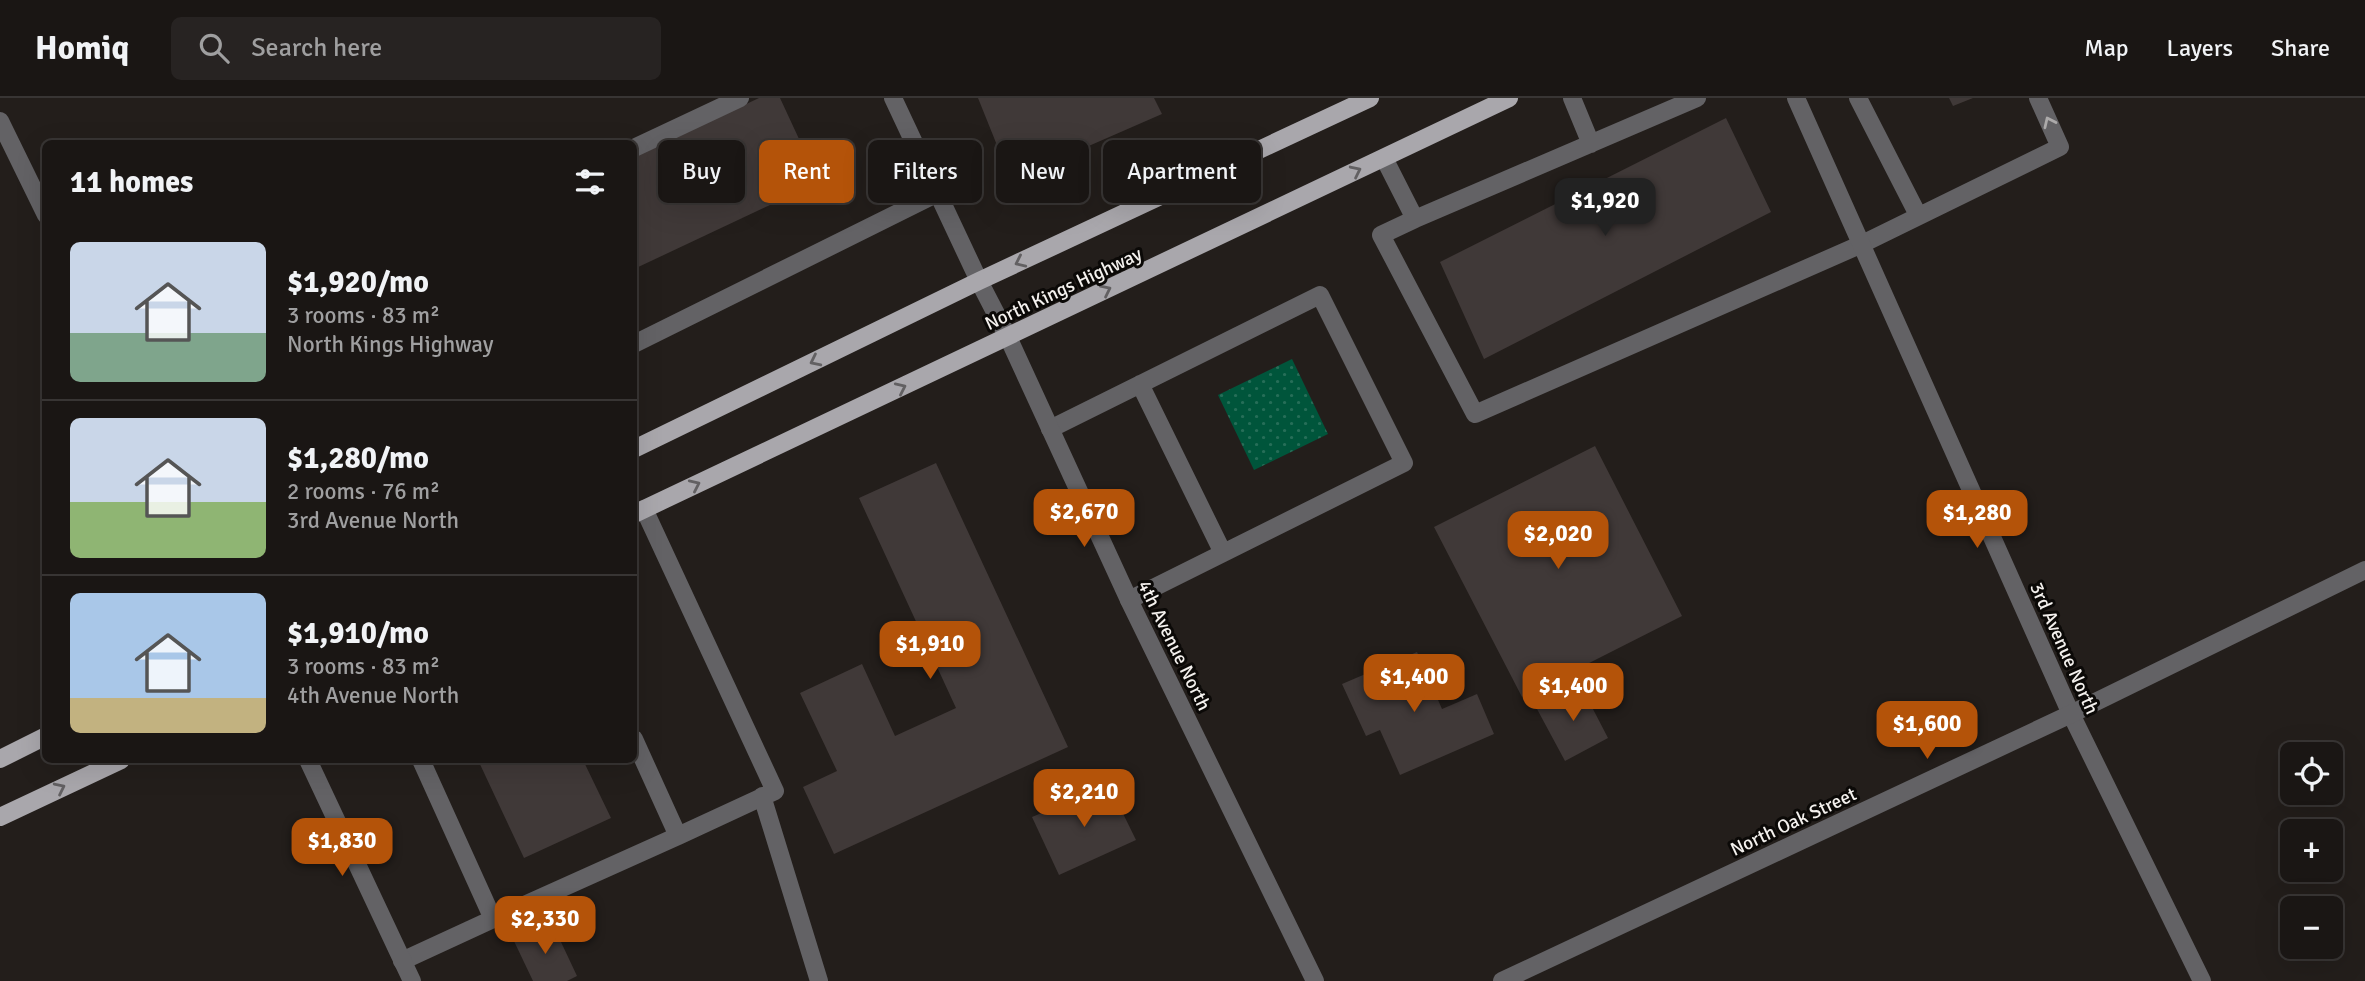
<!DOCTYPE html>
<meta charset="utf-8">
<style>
body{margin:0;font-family:Signika,sans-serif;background:#272322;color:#f1f3f6;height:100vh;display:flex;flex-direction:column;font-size:26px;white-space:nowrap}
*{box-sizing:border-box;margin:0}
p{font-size:23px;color:#9f9fa0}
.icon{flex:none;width:38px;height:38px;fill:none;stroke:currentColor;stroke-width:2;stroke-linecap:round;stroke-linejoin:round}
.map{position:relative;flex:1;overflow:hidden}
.sheet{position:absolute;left:42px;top:42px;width:595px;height:623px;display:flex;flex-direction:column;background:#1a1614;border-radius:10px;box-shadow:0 7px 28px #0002,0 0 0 2px #383534}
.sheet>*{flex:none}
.guide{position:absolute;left:658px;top:42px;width:665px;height:63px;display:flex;gap:14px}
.fabs{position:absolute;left:2280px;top:644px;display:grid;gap:14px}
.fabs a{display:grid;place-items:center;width:63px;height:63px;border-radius:10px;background:#1a1614;box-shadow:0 7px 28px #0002,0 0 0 2px #383534;font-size:35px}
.price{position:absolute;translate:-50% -60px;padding:0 16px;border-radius:14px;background:#b45309;color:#fff;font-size:23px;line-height:46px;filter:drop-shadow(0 2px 4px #0008)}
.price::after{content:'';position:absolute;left:50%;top:42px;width:21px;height:16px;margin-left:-10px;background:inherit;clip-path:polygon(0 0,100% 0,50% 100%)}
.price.selected{background:#222;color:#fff}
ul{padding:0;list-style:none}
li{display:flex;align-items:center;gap:21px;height:175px;padding:0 28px}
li+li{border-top:2px solid #383534}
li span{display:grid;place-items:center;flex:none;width:196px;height:140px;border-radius:10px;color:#555}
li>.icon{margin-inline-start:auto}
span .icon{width:84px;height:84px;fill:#fffc;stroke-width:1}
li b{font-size:30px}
h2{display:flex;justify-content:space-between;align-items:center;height:84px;padding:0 28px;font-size:30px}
.chip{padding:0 24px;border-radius:10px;background:#1a1614;box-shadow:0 7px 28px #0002,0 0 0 2px #383534;font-size:24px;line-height:63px}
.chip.selected{background:#b45309;color:#fff}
header{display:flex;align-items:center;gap:42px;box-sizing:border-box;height:98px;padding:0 35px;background:#1a1614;border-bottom:2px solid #383534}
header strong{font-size:33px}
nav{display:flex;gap:38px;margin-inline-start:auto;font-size:24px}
.search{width:490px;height:63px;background:#272322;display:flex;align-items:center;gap:18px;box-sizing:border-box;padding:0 24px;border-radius:10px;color:#9f9fa0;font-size:26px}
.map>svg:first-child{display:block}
</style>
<header>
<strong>Homiq</strong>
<div class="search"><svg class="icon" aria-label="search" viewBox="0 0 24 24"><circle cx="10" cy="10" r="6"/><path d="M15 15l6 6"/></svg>Search here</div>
<nav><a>Map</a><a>Layers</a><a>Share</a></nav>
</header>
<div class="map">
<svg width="2365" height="883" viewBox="0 0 2365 883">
<defs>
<pattern id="grass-dots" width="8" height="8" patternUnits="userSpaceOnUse" patternTransform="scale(1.75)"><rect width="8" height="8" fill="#00553b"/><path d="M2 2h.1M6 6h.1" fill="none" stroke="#266e58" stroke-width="1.8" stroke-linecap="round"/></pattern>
</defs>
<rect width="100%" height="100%" fill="#231e1b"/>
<path fill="url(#grass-dots)" d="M1292 261 1328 336 1254 372 1218 297Z"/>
<path fill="#403938" d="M759 0H780L819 84 634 171V59Z
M978 0H1154L1162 16 1011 82Z
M1949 0H1973L1953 8Z
M1726 20 1771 114 1484 261 1440 164Z
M1595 348 1682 518 1522 599 1434 429Z
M936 365 1068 649 834 756 803 689 837 673 800 595 862 566 895 638 956 610 859 400Z
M1417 554 1442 611 1477 596 1494 636 1400 677 1380 632 1366 638 1342 586Z
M1581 588 1608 640 1565 663 1537 611Z
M478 662H583L611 720 524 760Z
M1109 687 1136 742 1059 777 1032 719Z
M553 827 577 878 567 883H533L513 841Z"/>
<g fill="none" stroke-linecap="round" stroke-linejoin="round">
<path stroke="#636265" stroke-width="18" d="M1572 0 1591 46
M1858 0 1918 117
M634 50 740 0
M1384 60 1415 121 1381 137 1475 316 1862 146 2060 49 2038 0
M1415 121 1697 0
M634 246 938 95
M1140 286 1223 455
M1050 331 1320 197 1404 365 1129 502
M644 411 775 693 678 738
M421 662 493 821 678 738 634 641
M762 698 819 883
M402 863 493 821"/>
<path stroke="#636265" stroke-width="18" d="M893 0 979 183 1008 239 1129 502 1315 883
M1796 0 2071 616 2202 883
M0 23 46 117
M308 662 412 883"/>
<path stroke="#636265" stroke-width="18" d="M1502 883 2071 616 2365 472"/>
<path stroke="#a9a7ac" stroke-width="18" d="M634 351 979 183 1370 0
M634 416 1509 0
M0 661 46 638
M0 719 121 662"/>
</g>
<defs><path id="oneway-chevron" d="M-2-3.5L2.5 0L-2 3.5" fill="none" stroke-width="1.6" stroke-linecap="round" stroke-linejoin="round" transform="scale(1.75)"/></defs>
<use stroke="#acaaaa" href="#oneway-chevron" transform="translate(2049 24) rotate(-115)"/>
<g stroke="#626062">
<use href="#oneway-chevron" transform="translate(1356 73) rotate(-26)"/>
<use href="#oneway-chevron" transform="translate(1020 164) rotate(155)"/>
<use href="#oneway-chevron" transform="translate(1106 192) rotate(-26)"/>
<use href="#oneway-chevron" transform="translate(815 263) rotate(154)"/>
<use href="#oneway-chevron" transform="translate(901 290) rotate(-25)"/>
<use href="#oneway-chevron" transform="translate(695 387) rotate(-25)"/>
<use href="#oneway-chevron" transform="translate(60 690) rotate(-26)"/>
</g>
<g text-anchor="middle" stroke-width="6" stroke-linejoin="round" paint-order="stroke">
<g font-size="19" fill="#f4f1ee" stroke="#0b0907">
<text transform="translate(1063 190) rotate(-25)" y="7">North Kings Highway</text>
<text transform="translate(1175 547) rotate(64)" y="7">4th Avenue North</text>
<text transform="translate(2065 550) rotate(66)" y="7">3rd Avenue North</text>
<text transform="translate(1793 723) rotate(-25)" y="7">North Oak Street</text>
</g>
</g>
</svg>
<div class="fabs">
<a><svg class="icon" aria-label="locate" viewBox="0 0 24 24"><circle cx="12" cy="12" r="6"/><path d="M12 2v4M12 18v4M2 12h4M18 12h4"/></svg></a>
<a>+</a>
<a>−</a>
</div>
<b class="price selected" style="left:1605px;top:140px">$1,920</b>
<b class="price" style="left:1084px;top:451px">$2,670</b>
<b class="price" style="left:1977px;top:452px">$1,280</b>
<b class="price" style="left:1558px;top:473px">$2,020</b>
<b class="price" style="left:930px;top:583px">$1,910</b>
<b class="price" style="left:1414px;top:616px">$1,400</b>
<b class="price" style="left:1573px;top:625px">$1,400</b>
<b class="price" style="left:1927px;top:663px">$1,600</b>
<b class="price" style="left:1084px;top:731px">$2,210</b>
<b class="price" style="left:342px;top:780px">$1,830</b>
<b class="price" style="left:545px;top:858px">$2,330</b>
<div class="guide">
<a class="chip">Buy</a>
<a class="chip selected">Rent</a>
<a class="chip">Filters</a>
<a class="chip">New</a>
<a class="chip">Apartment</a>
</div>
<section class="sheet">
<h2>11 homes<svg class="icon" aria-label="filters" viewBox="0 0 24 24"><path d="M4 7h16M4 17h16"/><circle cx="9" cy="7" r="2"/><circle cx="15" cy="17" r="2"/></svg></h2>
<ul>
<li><span style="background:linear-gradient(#c9d6e8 65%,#7fa58c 0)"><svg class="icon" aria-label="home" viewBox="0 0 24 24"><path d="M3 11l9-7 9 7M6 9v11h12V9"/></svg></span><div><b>$1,920/mo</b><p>3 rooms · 83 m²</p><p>North Kings Highway</p></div></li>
<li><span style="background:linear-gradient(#c9d6e8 60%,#8fb573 0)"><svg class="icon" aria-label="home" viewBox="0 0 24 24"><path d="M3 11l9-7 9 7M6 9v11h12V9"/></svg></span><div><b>$1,280/mo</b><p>2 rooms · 76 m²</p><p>3rd Avenue North</p></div></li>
<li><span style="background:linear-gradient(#a9c7e8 75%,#c2b280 0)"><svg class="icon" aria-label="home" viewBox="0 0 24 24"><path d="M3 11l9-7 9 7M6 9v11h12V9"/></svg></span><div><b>$1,910/mo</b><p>3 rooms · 83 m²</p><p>4th Avenue North</p></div></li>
</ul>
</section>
</div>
